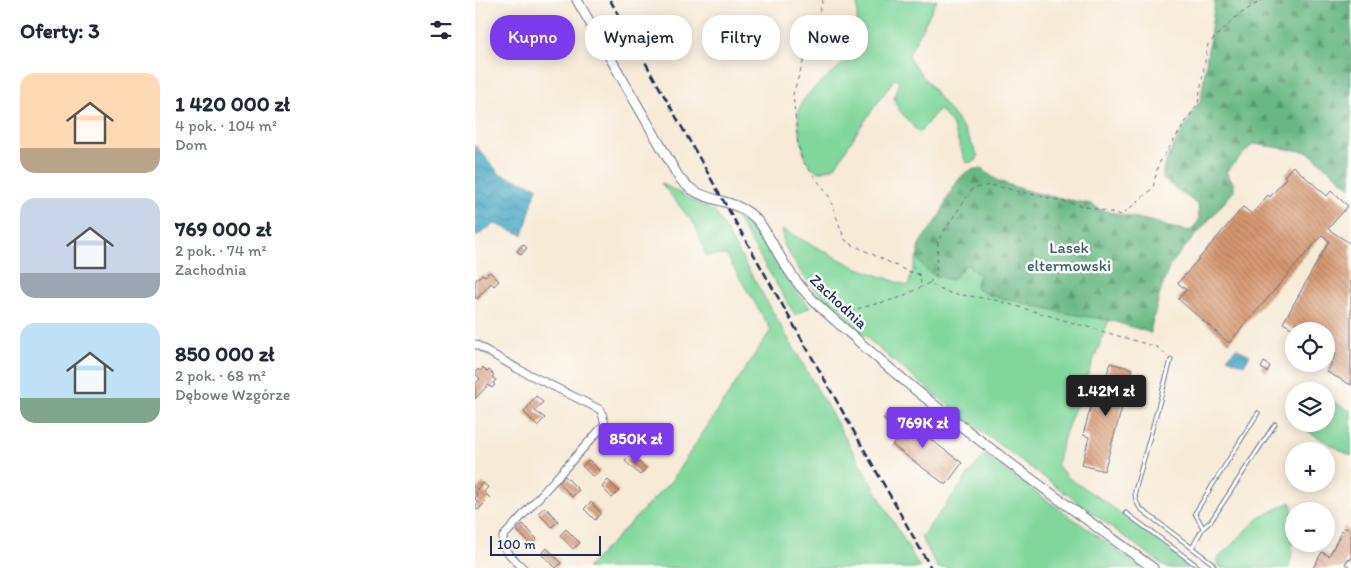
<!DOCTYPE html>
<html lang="pl">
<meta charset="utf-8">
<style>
body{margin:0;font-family:Itim,sans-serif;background:#f2f2f3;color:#1f2937;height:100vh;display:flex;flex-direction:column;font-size:19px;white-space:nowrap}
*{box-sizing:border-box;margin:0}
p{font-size:16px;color:#747a83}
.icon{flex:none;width:28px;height:28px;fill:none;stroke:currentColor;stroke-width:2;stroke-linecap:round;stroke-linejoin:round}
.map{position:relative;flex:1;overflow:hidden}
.side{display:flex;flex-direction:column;background:#fff;width:475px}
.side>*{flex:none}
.guide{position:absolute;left:15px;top:15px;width:475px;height:45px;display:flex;gap:10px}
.fabs{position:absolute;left:810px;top:322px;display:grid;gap:10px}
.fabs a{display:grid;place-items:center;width:50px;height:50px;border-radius:50%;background:#fff;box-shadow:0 2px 12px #0003;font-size:25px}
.scale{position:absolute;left:15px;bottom:12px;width:111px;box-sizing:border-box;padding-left:5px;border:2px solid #1b2f5e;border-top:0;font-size:14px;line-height:18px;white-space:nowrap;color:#1b2f5e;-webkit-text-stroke:4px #fdfcf7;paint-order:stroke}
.price{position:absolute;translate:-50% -42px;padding:0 11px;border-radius:5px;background:#7c3aed;color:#fff;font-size:16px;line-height:32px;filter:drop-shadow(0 1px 2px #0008)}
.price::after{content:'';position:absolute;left:50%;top:30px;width:15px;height:11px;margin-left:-8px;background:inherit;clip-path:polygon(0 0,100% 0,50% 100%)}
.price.active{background:#222;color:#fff}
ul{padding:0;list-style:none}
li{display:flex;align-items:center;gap:15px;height:125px;padding:0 20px}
li span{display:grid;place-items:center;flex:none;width:140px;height:100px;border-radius:15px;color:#555}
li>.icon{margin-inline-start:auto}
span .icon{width:60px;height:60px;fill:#fffc;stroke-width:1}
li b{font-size:21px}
h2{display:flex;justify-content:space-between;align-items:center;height:60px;padding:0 20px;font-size:21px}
.chip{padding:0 18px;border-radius:20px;background:#fff;box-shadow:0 2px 12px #0003;font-size:18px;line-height:45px}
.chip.active{background:#7c3aed;color:#fff}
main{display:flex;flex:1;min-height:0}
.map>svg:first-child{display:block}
</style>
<main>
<section class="side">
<h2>Oferty: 3<svg class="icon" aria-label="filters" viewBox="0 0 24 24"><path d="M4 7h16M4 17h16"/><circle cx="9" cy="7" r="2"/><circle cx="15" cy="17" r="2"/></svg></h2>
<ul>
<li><span style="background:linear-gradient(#ffd9b3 75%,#b9a48a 0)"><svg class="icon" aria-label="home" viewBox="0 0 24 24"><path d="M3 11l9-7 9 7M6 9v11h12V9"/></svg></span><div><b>1 420 000 zł</b><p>4 pok. · 104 m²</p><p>Dom</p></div></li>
<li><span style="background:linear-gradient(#c9d6e8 75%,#9aa5b1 0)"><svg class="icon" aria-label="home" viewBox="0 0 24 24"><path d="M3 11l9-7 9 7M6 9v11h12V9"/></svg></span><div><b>769 000 zł</b><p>2 pok. · 74 m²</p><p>Zachodnia</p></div></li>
<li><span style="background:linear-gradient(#bfe0f5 75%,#7fa58c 0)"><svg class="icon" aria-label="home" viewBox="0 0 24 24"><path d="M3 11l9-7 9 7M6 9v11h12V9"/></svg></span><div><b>850 000 zł</b><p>2 pok. · 68 m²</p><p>Dębowe Wzgórze</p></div></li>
</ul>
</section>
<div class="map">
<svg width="876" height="568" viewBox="0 0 876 568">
<defs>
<pattern id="forest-firs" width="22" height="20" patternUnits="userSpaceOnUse" patternTransform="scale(1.25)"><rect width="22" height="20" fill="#68b883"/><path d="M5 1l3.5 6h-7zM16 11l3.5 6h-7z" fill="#55966e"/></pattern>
<pattern id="water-waves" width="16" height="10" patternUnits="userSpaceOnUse" patternTransform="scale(1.25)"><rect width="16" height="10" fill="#44a7c3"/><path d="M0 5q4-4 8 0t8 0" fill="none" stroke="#3888a2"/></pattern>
<pattern id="building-back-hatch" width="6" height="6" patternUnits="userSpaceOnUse" patternTransform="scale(1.25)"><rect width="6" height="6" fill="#d6966f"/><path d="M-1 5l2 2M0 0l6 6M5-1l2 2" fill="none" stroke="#ad7b5e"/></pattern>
</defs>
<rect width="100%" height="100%" fill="#fdfcf7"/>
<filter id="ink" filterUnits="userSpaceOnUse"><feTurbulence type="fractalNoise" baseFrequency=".02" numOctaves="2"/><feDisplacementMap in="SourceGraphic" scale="10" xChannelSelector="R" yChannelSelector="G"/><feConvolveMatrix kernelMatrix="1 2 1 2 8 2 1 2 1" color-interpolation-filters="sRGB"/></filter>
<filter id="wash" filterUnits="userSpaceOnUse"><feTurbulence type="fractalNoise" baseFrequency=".0096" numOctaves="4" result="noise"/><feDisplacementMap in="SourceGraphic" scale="20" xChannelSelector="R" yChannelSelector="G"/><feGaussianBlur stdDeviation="1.12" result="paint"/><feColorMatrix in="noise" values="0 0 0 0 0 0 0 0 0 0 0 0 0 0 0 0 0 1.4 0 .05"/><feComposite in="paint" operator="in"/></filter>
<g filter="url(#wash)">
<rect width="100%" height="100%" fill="#f7ead7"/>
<path fill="#81d79b" stroke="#4e837c" d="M382 0H462L434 54 435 60 489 129 503 156 501 161 491 163 477 124 464 109 444 133 424 110 419 98 424 83 420 78 382 132 360 167 344 172C332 166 329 156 327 144 325 134 322 120 324 110 328 91 360 74 371 59 380 47 384 15 382 0Z
M186 183 241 213 445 568H112L196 481 296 330 251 255 231 256 220 225Z
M258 212C281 219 289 244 300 263 310 279 322 293 335 307L320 315Z
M308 230 380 267 433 286 442 256C450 273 459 277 477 279L491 264 504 275 501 282 513 295 596 314 634 320 590 434 582 464 592 477 629 501 719 568H692L491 420 409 353 350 300 329 277 308 244Z
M851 398 876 411V456L827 428 830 424H851Z
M509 455 667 568H463L446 537Z
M816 502C821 524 819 546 814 568H746L741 560 785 517Z"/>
<path fill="url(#forest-firs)" stroke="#427470" d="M737 0H876V188L833 152 778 144 751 172 759 184V191L695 265 685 293 676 328V333L634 320 596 314 513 295 500 287 504 275 492 264 477 280C459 277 435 266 445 243 447 238 458 226 463 219 470 205 480 177 494 171 498 169 502 169 506 168L523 181 550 190 574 196 616 204 626 210 684 223 693 227 716 231 724 220 723 205 688 179V170L693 156 726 98 740 1Z"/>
<path fill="url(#water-waves)" stroke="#306b90" d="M0 145 25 174 62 187 48 235 20 224 0 237Z
M761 348 775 355 769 365 752 358Z"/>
<g id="blocks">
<path fill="url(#building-back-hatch)" d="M818 166 852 196 856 191 873 206 853 229 876 244V385L852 372 861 354 853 349 851 351V331H822L808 323 854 241 847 235 754 343 703 299 711 290 703 283 715 269 768 207 777 214 793 195 795 197 806 184 811 178 809 176Z
M48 244 52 248 46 255 42 251Z
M15 272 24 281 19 286 16 283 2 299 0 297V281L7 274 10 276Z
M789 362 795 366 792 372 786 368Z
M635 363 658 369 629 471 607 465 614 437 608 435 616 406 623 408Z
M8 368 12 372 14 370 19 375 17 377 21 380 18 383 20 385 17 388 13 385 0 399V384L5 379 0 373 3 369 5 371Z
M61 396 68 402 60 411 70 418 62 426 49 412Z
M415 409 487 463 471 485 417 445 424 437 418 432 421 428 408 419Z
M135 432 147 444 140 452 128 441Z
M156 455 171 468 165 475 150 461Z
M114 460 125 471 118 477 107 466Z
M90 476 104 490 97 497 84 482Z
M133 480 144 491 137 498 127 487Z
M8 483 13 487 9 492 15 498 3 510 0 508 3 502 0 499 2 495 0 491Z
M116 502 126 513 120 520 109 509Z
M70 507 83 521 77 527 63 513Z
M48 524 62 539 56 545 42 530Z
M869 527 876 531V560L873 559 870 564 874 566 873 568H838L847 552 854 556Z
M91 529 105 543 98 549 85 535Z
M72 548 86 563 81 568 66 554Z"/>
</g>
</g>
<g filter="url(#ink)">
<use href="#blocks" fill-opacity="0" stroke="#687088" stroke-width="1"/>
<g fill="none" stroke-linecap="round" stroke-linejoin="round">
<g stroke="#687088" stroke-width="5">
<path id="service" d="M696 360 660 491C660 499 661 504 667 510L737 563 740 568
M651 513 725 568
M728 528 736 521 800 424
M717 548 728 528 720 513 783 413"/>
</g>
<g stroke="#687088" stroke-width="9">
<path id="minor" d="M0 344 43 369 126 410 130 424 28 537C26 549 40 560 48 568"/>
</g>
<g stroke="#687088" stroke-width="11">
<path id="tertiary" d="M102 0 203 176C225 206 258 195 281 219 290 228 296 242 303 253 312 269 322 284 334 296 351 314 372 330 390 347 481 427 580 496 678 568"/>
</g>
<path stroke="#687088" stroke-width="1" stroke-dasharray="4 4" stroke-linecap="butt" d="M348 0 318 94 323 144 327 160 354 196 369 238 372 242 432 271 445 275
M438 266C444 274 447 278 445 288
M454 283 461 276 463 240 498 188 516 185 647 215 678 188 683 165 723 103 733 44 762 16 787 0
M370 318 381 309 424 298 454 283 475 293 520 300 671 344 682 347 693 357
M839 391 840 390"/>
<use href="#service" stroke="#fff" stroke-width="3"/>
<use href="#minor" stroke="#fff" stroke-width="7"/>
<use href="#tertiary" stroke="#fff" stroke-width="9"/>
<path stroke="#1b2f5e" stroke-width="2.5" stroke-dasharray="8 4" stroke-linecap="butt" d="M135 0 456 568"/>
</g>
</g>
<g text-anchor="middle" stroke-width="5" stroke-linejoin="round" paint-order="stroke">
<g font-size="16" fill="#3a6170" stroke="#fdfcf7">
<text x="594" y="253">Lasek<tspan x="594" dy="18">eltermowski</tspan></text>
</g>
<g font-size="16" fill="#1b2f5e" stroke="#fdfcf7">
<text transform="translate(364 301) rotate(43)" y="6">Zachodnia</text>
</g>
</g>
</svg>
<div class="fabs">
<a><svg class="icon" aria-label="locate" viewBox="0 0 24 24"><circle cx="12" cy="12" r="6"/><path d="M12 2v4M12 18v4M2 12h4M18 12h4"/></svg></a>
<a><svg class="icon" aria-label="layers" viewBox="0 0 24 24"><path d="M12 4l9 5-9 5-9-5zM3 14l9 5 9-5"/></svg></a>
<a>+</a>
<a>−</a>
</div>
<div class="scale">100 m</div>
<b class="price active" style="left:631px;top:417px">1.42M zł</b>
<b class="price" style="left:448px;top:449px">769K zł</b>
<b class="price" style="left:161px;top:465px">850K zł</b>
<div class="guide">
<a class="chip active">Kupno</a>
<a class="chip">Wynajem</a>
<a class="chip">Filtry</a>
<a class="chip">Nowe</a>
</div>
</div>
</main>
